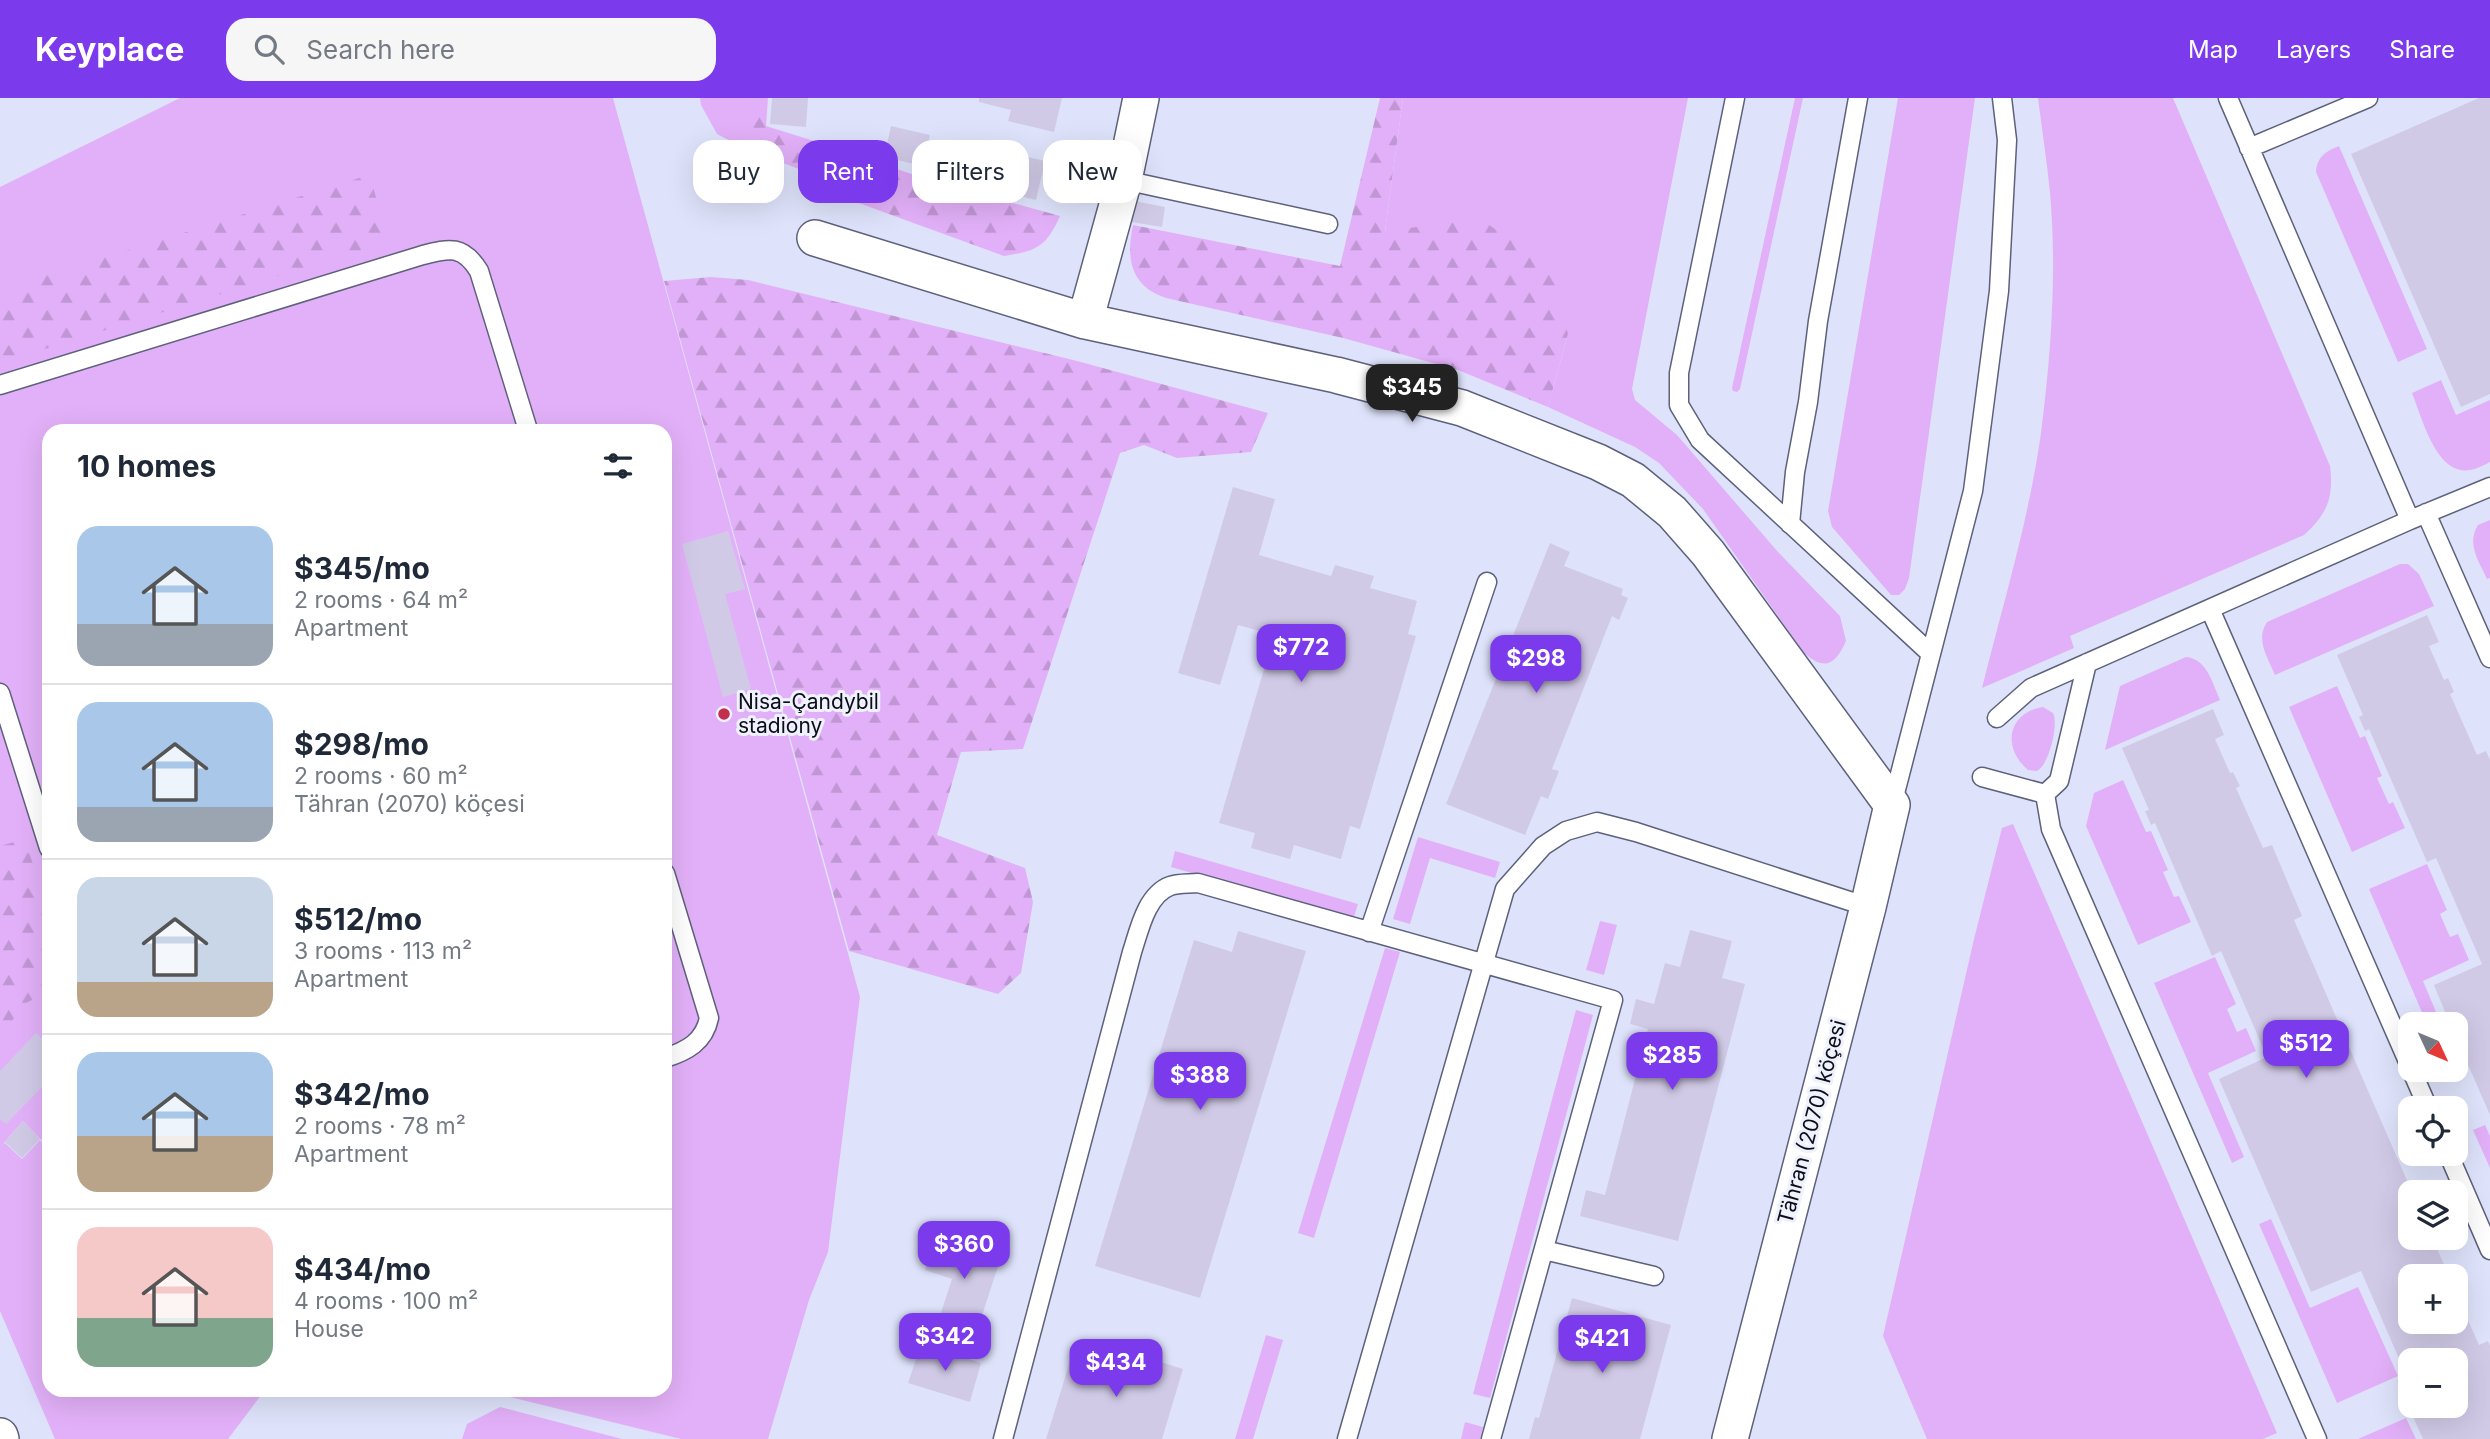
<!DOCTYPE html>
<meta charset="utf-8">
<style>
body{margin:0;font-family:Inter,sans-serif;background:#f6f6f7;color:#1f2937;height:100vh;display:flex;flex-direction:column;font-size:26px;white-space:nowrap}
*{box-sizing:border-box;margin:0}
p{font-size:23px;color:#747a83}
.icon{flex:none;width:38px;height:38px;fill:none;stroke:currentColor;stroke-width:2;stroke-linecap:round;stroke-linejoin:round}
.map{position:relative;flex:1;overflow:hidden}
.panel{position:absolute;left:42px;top:326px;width:630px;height:973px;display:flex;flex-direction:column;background:#fff;border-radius:21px;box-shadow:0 7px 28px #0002}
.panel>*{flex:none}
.top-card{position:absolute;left:693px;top:42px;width:665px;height:63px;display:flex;gap:14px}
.needle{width:46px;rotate:134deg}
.controls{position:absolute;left:2398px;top:914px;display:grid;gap:14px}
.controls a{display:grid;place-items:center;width:70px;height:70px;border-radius:14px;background:#fff;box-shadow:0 7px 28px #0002;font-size:35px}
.price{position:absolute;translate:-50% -60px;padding:0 16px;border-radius:14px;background:#7c3aed;color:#fff;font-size:23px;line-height:46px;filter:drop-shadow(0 2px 4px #0008)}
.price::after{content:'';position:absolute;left:50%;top:42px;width:21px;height:16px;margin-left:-10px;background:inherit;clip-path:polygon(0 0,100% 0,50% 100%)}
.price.active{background:#222;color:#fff}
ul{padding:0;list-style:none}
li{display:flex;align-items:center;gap:21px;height:175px;padding:0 35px}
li+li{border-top:2px solid #e0e1e3}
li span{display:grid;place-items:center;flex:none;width:196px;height:140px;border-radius:21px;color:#555}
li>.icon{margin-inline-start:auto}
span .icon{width:84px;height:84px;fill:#fffc;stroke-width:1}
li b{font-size:30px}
h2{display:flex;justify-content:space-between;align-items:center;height:84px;padding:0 35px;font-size:30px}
.pill{padding:0 24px;border-radius:21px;background:#fff;box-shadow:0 7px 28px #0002;font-size:24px;line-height:63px}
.pill.active{background:#7c3aed;color:#fff}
header{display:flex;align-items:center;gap:42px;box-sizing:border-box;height:98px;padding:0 35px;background:#7c3aed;color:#fff}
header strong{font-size:33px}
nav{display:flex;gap:38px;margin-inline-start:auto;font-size:24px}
.search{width:490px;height:63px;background:#f6f6f7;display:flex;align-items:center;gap:18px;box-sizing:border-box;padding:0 24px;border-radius:21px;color:#747a83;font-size:26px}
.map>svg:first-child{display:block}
</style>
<header>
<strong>Keyplace</strong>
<div class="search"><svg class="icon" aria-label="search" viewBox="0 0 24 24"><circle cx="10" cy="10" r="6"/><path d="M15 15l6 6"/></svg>Search here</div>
<nav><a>Map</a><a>Layers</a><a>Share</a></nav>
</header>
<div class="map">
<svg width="2490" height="1341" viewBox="0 0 2490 1341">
<defs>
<pattern id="forest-firs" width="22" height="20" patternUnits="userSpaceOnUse" patternTransform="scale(1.75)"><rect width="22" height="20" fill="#e2b0f8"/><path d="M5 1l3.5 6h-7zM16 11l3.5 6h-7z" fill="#c196d4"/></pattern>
</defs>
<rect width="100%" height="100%" fill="#dee3fb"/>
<path fill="#e2b0f8" d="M180 0H613L860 899 828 1154 809 1202 768 1341H681L482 1292H665V332H49V1050L23 1023 3 1046 5 1045 22 1061 40 1042 49 1052V1292H265L228 1341H55L0 1213V89Z
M700 0H746V51L717 36 701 7Z
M1403 0H1688L1632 291 1635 302 1677 337 1778 454 1840 518 1846 543C1835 568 1824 573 1803 554L1703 411 1659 365 1635 349 1548 309 1568 236 1385 133Z
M1795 0H1803L1740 291 1737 294 1733 293 1732 290Z
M1898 0H1975L1909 480 1905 491 1899 497H1891L1832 429 1828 413Z
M2038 0H2173L2330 368C2334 400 2327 416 2304 437L2070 538 2074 550 1982 590C2003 506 2029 421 2041 335 2051 257 2057 174 2050 95 2047 64 2042 32 2038 0Z
M2339 48 2427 251 2398 264 2316 74C2317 59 2326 53 2339 48Z
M2441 282 2456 317 2490 302V364C2484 367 2477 371 2470 372 2436 378 2422 319 2412 295Z
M2490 422V480L2487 481C2479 463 2466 446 2478 427Z
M2400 466H2408L2419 476 2434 508 2275 577C2268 560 2255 542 2267 524Z
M2186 559C2207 561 2212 584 2220 602L2105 652 2120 588Z
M2337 588 2360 640 2365 638 2382 678 2377 680 2389 706 2393 704 2405 730 2352 754 2289 609Z
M2043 609 2053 615C2059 626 2049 667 2037 673L2028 672C2002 650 2007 615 2043 609Z
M2123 682 2146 734 2151 733 2168 772 2163 774 2174 799 2179 798 2191 824 2138 847 2086 728 2094 695Z
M2013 726 2277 1335 2263 1341H1927L1883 1238 1974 841 2002 730Z
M1418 739 1500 764 1495 780 1430 760 1410 826 1393 821Z
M1175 753 1358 806 1353 822 1171 769Z
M2427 766 2447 812 2440 816 2450 839 2458 836 2469 862 2423 883 2441 926H2427L2369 791Z
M1600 823 1617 827 1604 877 1586 872Z
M1385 850 1400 854 1314 1140 1298 1135Z
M2215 859 2236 906 2227 911 2237 934 2246 930 2256 953 2208 975 2244 1059 2232 1065 2154 885Z
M1576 912 1593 917 1490 1300 1473 1296Z
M2485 1027 2490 1038V1070L2473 1032Z
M2271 1121 2310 1210 2358 1189 2398 1278 2337 1305 2259 1126Z
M1266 1237 1283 1242 1253 1341H1235Z
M500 1309 622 1341H462L467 1326Z
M2406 1320 2416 1341H2358Z
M1465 1324 1483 1329 1480 1341H1461Z"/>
<path fill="url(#forest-firs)" d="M746 0H768L766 28 830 48 926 81 1060 118C1046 149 1037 153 1004 158L834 96 812 76 746 51Z
M1380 0H1403L1385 133 1480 121 1522 149 1554 181 1568 236 1548 309 1458 272 1343 240 1166 200C1130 188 1126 160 1133 127L1340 168Z
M369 77 390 143 0 265V192Z
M711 179 748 182 1077 263 1268 315 1251 354 1177 360 1144 347 1120 355 1023 651 961 654 937 737 1025 770 1033 804 1021 875 998 896 849 853 664 183Z
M25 741 49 816V893L22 907 0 943V748Z"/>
<path fill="#d1cae7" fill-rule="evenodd" d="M772 0H808L806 29 770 26Z
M979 0H1062L1054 34 1008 23 1011 12 979 4Z
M2479 0H2490V296L2461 309 2351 56Z
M891 28 930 37 923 68 884 59Z
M973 46 1045 63 1036 102 935 77 940 57 969 64Z
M1134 103 1165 109 1162 129 1131 124Z
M1233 389 1275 401 1259 457 1331 478 1335 467 1374 478 1370 490 1417 503 1408 536 1416 538 1360 731 1350 728 1341 761 1294 747 1290 761 1251 750 1255 735 1219 725 1274 537 1238 527 1220 587 1178 575Z
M728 433 745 491 725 496 751 591 723 599 682 446Z
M1550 445 1570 454 1564 468 1623 491 1621 497 1628 500 1619 522 1612 518 1552 671 1559 673 1548 701 1541 698 1525 737 1446 706Z
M2427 517 2439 544 2429 548 2444 582 2448 580 2454 594 2450 596 2477 657 2486 653 2490 662V1017L2455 937V926H2450L2434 887 2482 866 2436 760 2427 764 2369 631 2365 633 2359 619 2363 617 2337 557Z
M2213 611 2224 637 2215 641 2230 675 2233 674 2240 688 2236 690 2263 750 2272 747 2302 818 2294 822 2412 1094H2410V1139H2432L2449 1178H2410V1223H2455V1193L2479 1247 2488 1243 2490 1248V1341H2423L2397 1283 2407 1279 2361 1173 2311 1194 2219 981 2267 959 2221 853 2212 858 2155 725 2151 727 2145 713 2149 712 2122 650ZM2410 1262H2455V1307H2410Z
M1690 832 1732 843 1722 880 1745 886 1678 1143 1580 1118 1586 1092 1605 1097 1648 931 1630 926 1636 901 1654 906 1665 865 1680 869Z
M1238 833 1306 853 1200 1200 1095 1168 1194 842 1232 854Z
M36 935 49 947V982L6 1026 0 1021V973Z
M23 1023 40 1041 22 1060 5 1044Z
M934 1142 961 1150 962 1147 1001 1159 977 1233 939 1221 952 1181 925 1172Z
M1572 1200 1671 1227 1640 1341H1529L1535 1319 1539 1320Z
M921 1246 981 1265 970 1304 908 1285Z
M1115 1250 1183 1271 1162 1341H1046L1071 1260 1109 1271Z"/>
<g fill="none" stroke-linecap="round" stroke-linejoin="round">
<g stroke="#5d617b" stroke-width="21">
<path id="lane" d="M1735 0 1679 275V307L1700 342 1931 556
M2228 0 2410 422 2490 389
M2249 50 2368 0
M1124 82 1328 126
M0 287 423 157C450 150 463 147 479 173L528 332
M2426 415 2490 560
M1790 426 1795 374 1808 304 1818 223 1858 0
M2210 511 2410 968
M0 595 49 750
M1997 620 2031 590 2410 422
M1982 679 2045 696 2059 683 2087 565
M2045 696 2051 731 2317 1341
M1892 707 1973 393 1999 193 2007 42 2002 0
M665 775 709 920C704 944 687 953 665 960
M1369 834 1487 484
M2411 971 2428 1010
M2448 1055 2490 1152
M1544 1152 1654 1178
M1003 1341 1132 854C1139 833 1146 797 1170 788 1178 785 1189 786 1198 785L1613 902 1491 1341
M1347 1341 1505 791 1543 748 1566 733 1597 724 1636 734 1868 809"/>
</g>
<g stroke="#5d617b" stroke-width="38">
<path id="street" d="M815 140 1085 223 1336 277 1462 310 1598 364 1633 382 1672 414 1708 455 1892 707 1868 809 1730 1341
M1085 223 1124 82 1141 0
M0 1338 1 1341"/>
</g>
<use href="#lane" stroke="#fff" stroke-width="18"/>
<use href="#street" stroke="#fff" stroke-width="35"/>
</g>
<circle fill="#c1304f" stroke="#eff1fd" stroke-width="2.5" cx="724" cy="616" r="7"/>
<g text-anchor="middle" stroke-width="6" stroke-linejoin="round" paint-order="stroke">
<g font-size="21" fill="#0c0e17" stroke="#eff1fd" text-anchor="start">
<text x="738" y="611">Nisa-Çandybil<tspan x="738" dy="24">stadiony</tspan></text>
</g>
<g font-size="21" fill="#0c0e17" stroke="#eff1fd">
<text transform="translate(1812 1024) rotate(-75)" y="7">Tähran (2070) köçesi</text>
</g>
</g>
</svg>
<div class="controls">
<a><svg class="needle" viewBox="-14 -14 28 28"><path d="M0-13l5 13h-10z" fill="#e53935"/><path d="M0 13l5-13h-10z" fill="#747a83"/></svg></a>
<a><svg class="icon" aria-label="locate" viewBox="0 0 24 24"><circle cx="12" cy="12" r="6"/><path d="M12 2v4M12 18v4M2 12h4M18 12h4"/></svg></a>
<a><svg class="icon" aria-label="layers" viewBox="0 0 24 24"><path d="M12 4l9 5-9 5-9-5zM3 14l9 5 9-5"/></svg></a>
<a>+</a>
<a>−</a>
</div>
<b class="price active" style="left:1412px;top:326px">$345</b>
<b class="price" style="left:1301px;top:586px">$772</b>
<b class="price" style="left:1536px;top:597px">$298</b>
<b class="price" style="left:2306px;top:982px">$512</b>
<b class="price" style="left:1672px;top:994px">$285</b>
<b class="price" style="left:1200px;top:1014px">$388</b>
<b class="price" style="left:964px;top:1183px">$360</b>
<b class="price" style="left:945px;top:1275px">$342</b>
<b class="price" style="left:1602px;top:1277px">$421</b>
<b class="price" style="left:1116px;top:1301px">$434</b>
<div class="top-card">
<a class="pill">Buy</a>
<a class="pill active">Rent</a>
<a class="pill">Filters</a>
<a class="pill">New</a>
</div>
<section class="panel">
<h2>10 homes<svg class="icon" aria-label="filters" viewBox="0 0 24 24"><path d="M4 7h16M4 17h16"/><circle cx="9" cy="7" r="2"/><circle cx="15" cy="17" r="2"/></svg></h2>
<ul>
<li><span style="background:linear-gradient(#a9c7e8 70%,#9aa5b1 0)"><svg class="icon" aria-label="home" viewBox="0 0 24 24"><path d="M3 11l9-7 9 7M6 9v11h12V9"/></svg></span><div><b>$345/mo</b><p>2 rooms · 64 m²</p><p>Apartment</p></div></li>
<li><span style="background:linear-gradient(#a9c7e8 75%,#9aa5b1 0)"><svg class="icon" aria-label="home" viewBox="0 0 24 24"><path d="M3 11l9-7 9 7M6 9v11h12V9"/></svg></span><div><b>$298/mo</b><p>2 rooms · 60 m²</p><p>Tähran (2070) köçesi</p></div></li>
<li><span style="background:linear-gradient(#c9d6e8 75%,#b9a48a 0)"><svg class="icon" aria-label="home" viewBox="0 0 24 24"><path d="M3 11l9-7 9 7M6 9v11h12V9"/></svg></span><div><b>$512/mo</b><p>3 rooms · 113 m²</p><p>Apartment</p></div></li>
<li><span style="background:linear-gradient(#a9c7e8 60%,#b9a48a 0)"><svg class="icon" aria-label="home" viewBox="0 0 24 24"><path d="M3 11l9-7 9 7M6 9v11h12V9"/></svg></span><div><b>$342/mo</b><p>2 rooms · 78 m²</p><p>Apartment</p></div></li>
<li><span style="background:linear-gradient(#f6c9c9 65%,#7fa58c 0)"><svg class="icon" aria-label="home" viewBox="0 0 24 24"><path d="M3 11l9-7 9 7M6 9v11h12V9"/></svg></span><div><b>$434/mo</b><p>4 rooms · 100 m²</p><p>House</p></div></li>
</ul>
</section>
</div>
